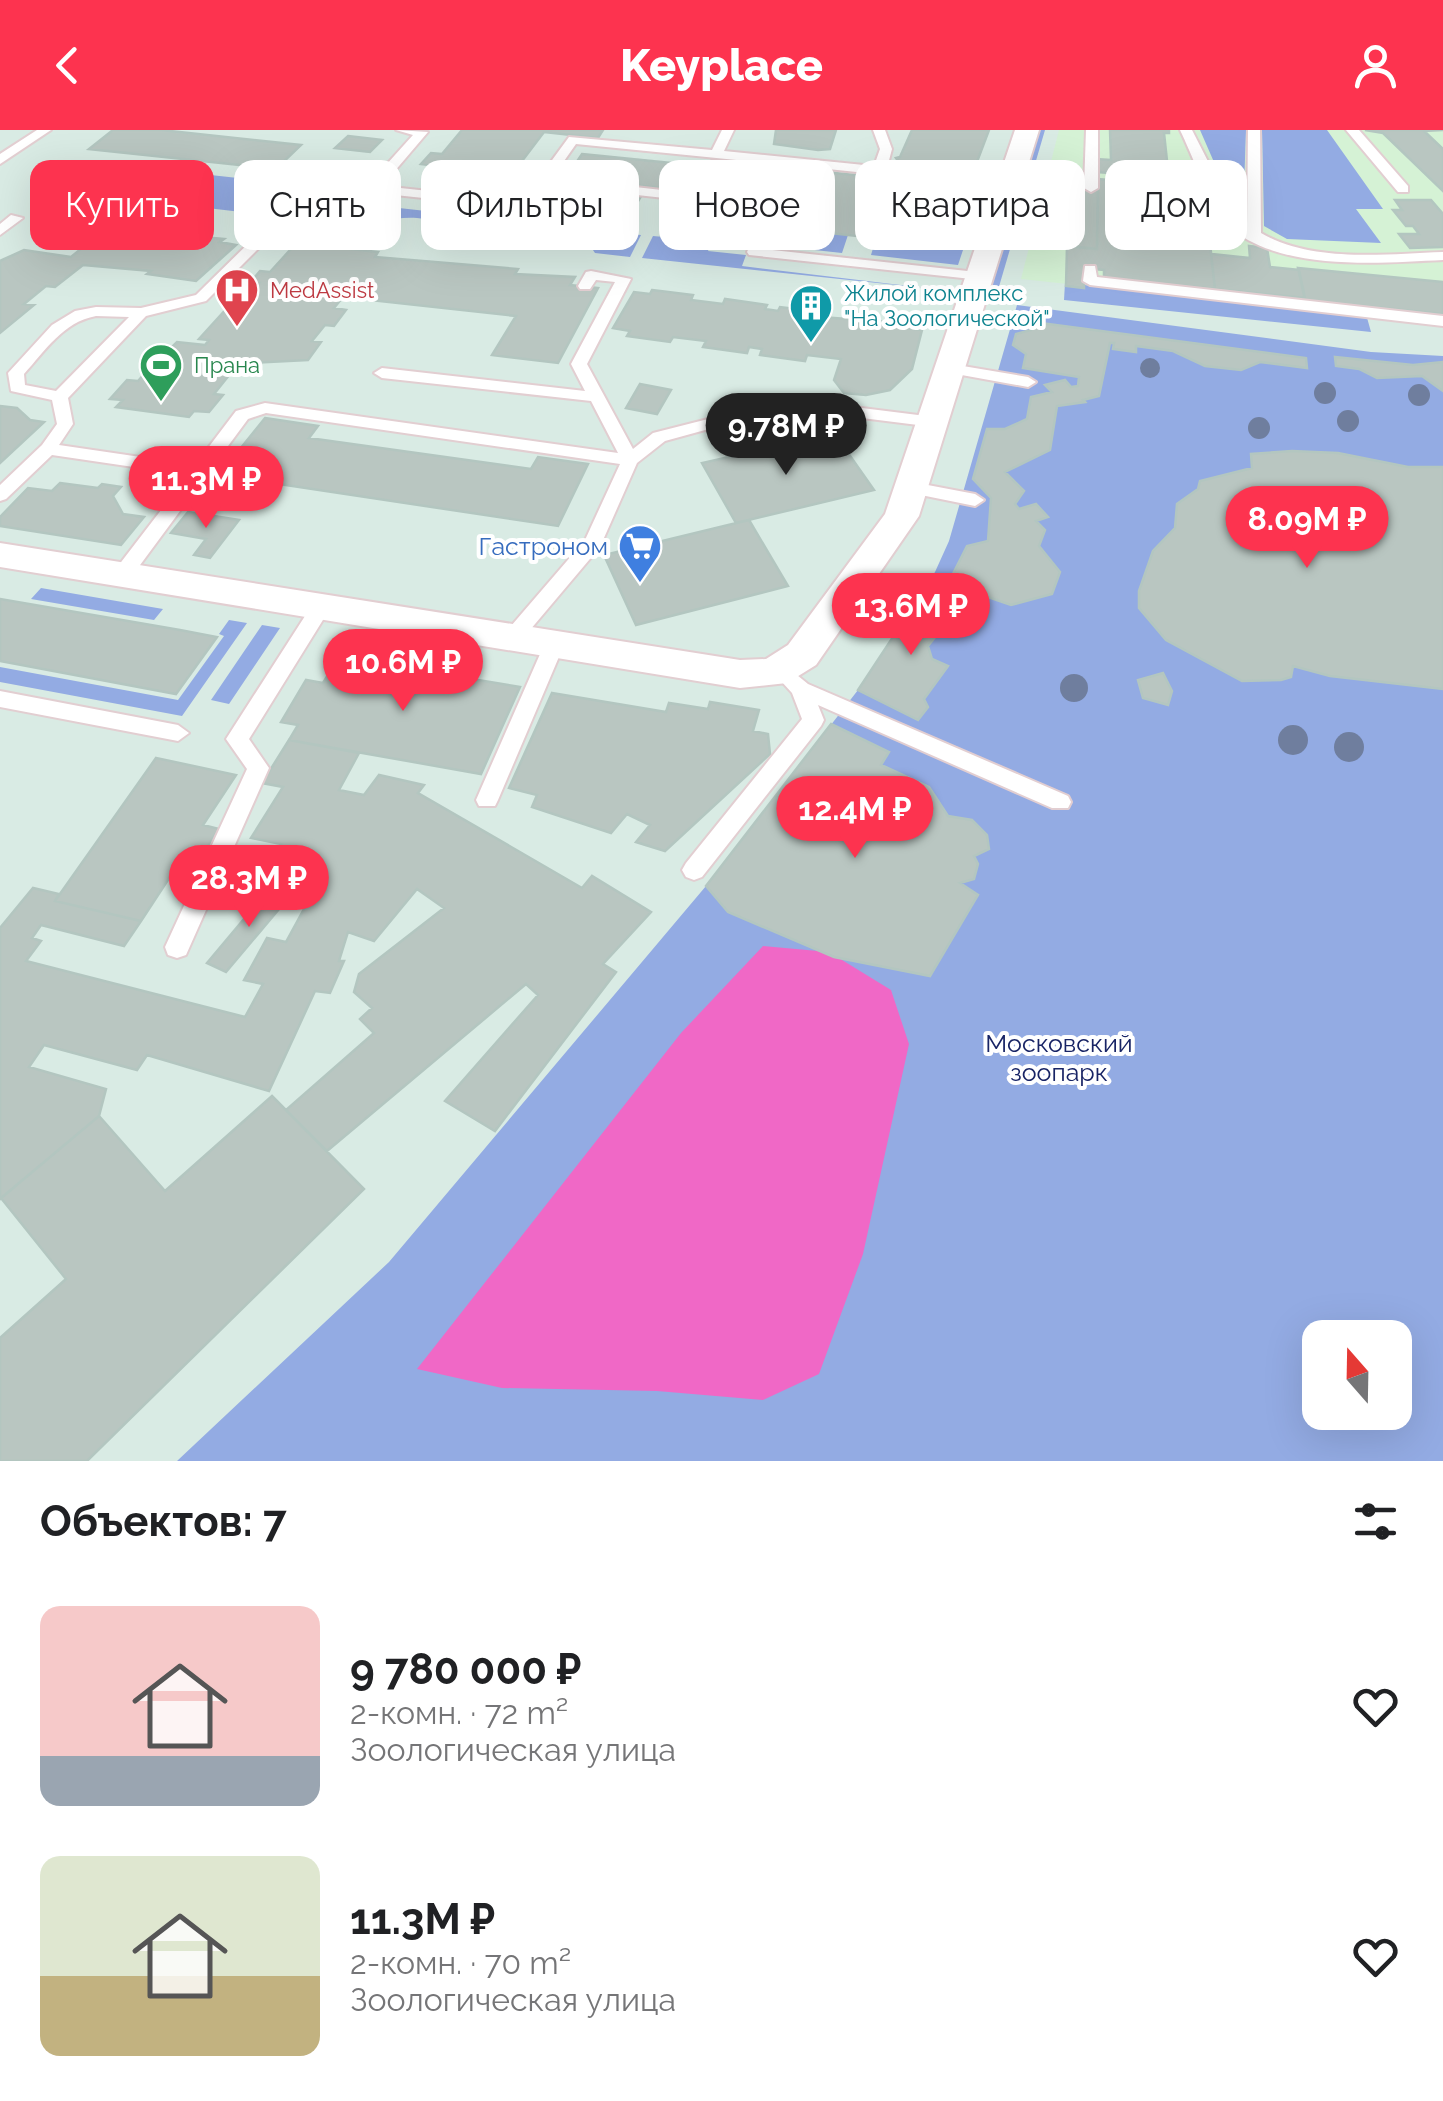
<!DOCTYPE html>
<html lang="ru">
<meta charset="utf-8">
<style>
body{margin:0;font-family:Raleway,sans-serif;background:#f6f6f6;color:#202124;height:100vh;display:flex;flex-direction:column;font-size:38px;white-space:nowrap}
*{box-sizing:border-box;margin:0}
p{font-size:32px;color:#757577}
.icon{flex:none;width:55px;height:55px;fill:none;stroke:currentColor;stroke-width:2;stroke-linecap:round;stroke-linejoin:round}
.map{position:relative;height:1331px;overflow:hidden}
.sheet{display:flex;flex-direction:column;background:#fff;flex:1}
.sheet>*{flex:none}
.guide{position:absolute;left:30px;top:30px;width:1385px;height:90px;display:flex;gap:20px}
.needle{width:65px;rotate:340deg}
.buttons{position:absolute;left:1302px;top:1190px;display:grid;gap:20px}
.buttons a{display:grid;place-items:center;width:110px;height:110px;border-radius:20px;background:#fff;box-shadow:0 10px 40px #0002;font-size:50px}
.price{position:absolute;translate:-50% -85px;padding:0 22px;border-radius:35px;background:#fd334f;color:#fff;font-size:32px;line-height:65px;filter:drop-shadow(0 2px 5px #0008)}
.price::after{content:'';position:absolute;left:50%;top:60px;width:30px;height:22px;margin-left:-15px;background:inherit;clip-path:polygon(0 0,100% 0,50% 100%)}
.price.on{background:#222;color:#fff}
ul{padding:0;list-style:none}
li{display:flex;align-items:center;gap:30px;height:250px;padding:0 40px}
li span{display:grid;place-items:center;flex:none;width:280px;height:200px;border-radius:20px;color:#555}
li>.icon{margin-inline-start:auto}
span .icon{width:120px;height:120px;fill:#fffc;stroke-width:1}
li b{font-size:42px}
h2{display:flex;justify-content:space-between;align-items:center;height:120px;padding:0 40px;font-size:42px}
.pill{padding:0 35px;border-radius:20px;background:#fff;box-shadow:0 10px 40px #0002;font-size:35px;line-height:90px}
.pill.on{background:#fd334f;color:#fff}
header{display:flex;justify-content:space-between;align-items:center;height:130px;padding:0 40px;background:#fd334f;color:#fff;font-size:45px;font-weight:800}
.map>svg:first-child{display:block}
</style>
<header><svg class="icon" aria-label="back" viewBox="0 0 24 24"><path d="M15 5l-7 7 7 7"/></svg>Keyplace<svg class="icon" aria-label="person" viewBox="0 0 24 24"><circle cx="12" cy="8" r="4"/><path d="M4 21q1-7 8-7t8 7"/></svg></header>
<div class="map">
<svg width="1443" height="1331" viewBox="0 0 1443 1331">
<rect width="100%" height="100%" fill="#d9ebe4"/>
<path fill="#d5f2d5" d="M1059 0H1443V194L1021 149Z"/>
<path fill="#93abe3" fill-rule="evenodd" d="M1040 0H1045L998 160 991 159Z
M1200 0H1246L1244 58 1224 55Z
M1262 0H1327L1383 79H1356L1381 113 1287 109 1264 96Z
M74 30 346 60 363 62 335 93 38 58Z
M943 54 984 58 975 85 937 81Z
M363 74 489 88 474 109C469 108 455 109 450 106 436 98 441 90 417 88 391 86 370 97 345 94Z
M936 86 973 90 958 135 871 125 876 108 929 114Z
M502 89 641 105 630 127 595 123C576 91 539 107 512 112 504 114 494 111 487 110Z
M703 99 717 100 708 121 746 125 742 136 934 159 642 128 653 106 697 110Z
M793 99 848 105 842 123 787 117Z
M1065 153 1366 184 1371 202 1064 170Z
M1017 175 1371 222 1443 226V1331H177L389 1132 706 756 858 560 935 442 949 411ZM1320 1208H1395V1282H1320Z
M41 458 163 479 154 490 31 469Z
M229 490 247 493 182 586 0 552V537L178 570 224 506 219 504Z
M262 495 280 498 229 574 211 570Z"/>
<path fill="#f068c6" d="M763 816 829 822 891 860 909 914 863 1124 819 1244 763 1270 657 1261 502 1258 417 1239 681 903Z"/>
<path fill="#b9c6c1" stroke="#b3c6c0" stroke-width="2.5" d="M113 0H161L301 15 276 39 89 19Z
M462 0H603L598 8 544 2 522 31 535 33 525 46 421 34 431 23 442 24Z
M776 0H836L830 19 818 20 774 14Z
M912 0H989L975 37 966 35 964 39 899 32 896 28 900 27Z
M1110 0H1169V3H1164L1167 31 1192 33 1194 50 1098 42 1097 29 1111 30Z
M1365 0H1443L1424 1 1443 19V61L1383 3Z
M348 6 382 10 370 22 335 18Z
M582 24 722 38 710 63 566 48Z
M815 41 943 54 929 114 793 99Z
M1098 49 1204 59 1215 159 1104 147V140L1084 138V158L1066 156 1067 116 1097 119Z
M1070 56 1098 59 1097 119 1067 116Z
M552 57 581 60 573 73 543 70Z
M617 65 640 68 632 81 608 78Z
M1395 70H1431L1443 84V117L1410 118 1399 104H1419L1413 96H1406L1393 80H1402Z
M678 72 701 75 694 88 670 85Z
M127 95 160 100 156 103 224 109 220 112 236 115 196 151 147 144 151 141 83 135 55 157 46 156 24 174 34 175 0 203V131L24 120 71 127 109 96Z
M316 115 378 122 375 127 518 139 515 144 575 147 570 155 598 158 558 233 492 225 516 186 343 167 334 178 346 180 334 196 325 195 312 211 321 212 308 230 250 233 240 245 230 244 214 264 223 265 209 282 194 281 189 287 116 277 123 270 110 269 127 250 138 251 153 234 143 233 157 217 170 219 177 212 205 215 209 210 199 209 238 166 247 167 259 153H250L260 141 270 142 291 119Z
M1249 116 1267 118 1270 137 1299 140 1305 168 1215 159 1211 124 1250 128Z
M1298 138 1443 152V184L1305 170Z
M652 160 693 165 691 170 723 174 725 169 767 175 765 179 778 181 780 177 822 182 821 187 899 193 898 197 922 200 912 239 890 260 866 265 844 263 834 250 841 229 807 225 805 231 760 225 762 219 749 217 747 223 703 217 706 211 673 207 670 212 627 206 630 201 613 198 634 162 650 164Z
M1033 192 1306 228 1307 238 1260 232 1241 240 1205 236 1173 221 1136 216V222L1113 219 1114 213H1110L1099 266 1083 270 1085 272 1057 276 1050 320 1005 342 1024 361 1015 374 1019 379 1036 374 1048 387 1036 391 1045 400 1039 416 1060 442 1052 464 1011 475 979 464 969 450 957 453 952 446 967 416 988 411 991 368 973 349 987 299H1005L1027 289 1031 267 1052 262 1045 255 1065 250 1071 257 1078 256 1079 247 1023 238 1026 224 1013 215 1016 204 1031 200Z
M1335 227 1413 235 1443 232V261L1422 246 1377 248 1359 239 1336 236Z
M640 254 671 260 657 284 626 278Z
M0 276 17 278 30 290 44 292 0 333Z
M265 288 318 296 309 308 531 339 538 327 588 334 558 396 219 345Z
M834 303 874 360 736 393 702 333Z
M1292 321 1338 323 1408 337H1443V559L1330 546 1293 536 1291 547 1281 550 1242 551 1166 510 1139 478V461L1153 421 1175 398 1177 374 1198 359 1200 351 1252 338 1251 324Z
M60 353 98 358 102 354 121 357 113 366 123 384 144 387 121 415 0 396V387L28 358 52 361Z
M188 382 239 390 210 428 194 425 206 409 171 403Z
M749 390 788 456 636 495 604 425Z
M926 457 947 464 955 482 928 516 932 529 948 536 924 569 928 577 918 590 858 560Z
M0 469 180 500 217 507 176 564 0 531Z
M339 527 520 557 481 644 289 610 298 595 281 592 306 550 323 553Z
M1163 543 1172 561 1168 575 1143 568 1138 550Z
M552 563 666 582 669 573 708 579 710 572 759 580 753 601 768 604 770 624 665 721 636 712 650 695 627 684 611 703 532 677 537 665 509 658Z
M831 594 889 622 881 635 929 657 948 686 972 690 987 705 989 719 974 726 978 734 974 749 960 753 978 765 930 846 834 827 728 782 706 756Z
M289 610 359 623 339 660 364 665 379 645 424 655 418 663 582 758 592 746 651 782 603 834 616 842 495 1001 445 971 538 865 526 854 327 1021 286 980 374 903 360 889 372 878 354 862 359 844 444 778 417 759 374 811 348 802 339 831H344L330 863 315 861 269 961 147 925 137 940 44 915 29 937 106 959 99 986 0 1069V798L33 758 59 764 55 771 141 791 124 816 41 795 32 808 41 811 26 831 245 887 263 854 244 850 267 808 286 812 323 744 304 741 309 732 274 725 281 714 251 708 283 657 262 653Z
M156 628 236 645 203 695 219 699 194 737 179 733 141 791 55 771Z
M271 757 290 766 226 842 207 833Z
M272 966 364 1059 87 1331H0V1208L66 1149 1 1068 99 986 165 1061Z"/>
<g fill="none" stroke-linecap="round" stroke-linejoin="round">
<g stroke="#e2ced1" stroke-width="4">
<path id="service" d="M37 0H51L0 34V24Z
M396 0 428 2 382 56 522 71 569 7 712 20 722 0H734L724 21 874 36 880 19 873 0H885L892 19 887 38 1010 50 1017 54 1010 58 799 36 763 119 986 143 988 146 981 150 749 125 747 122 765 81 732 76 730 73 740 56 734 55 724 73 719 74 564 57 557 53 564 49 715 66 729 40 712 37V31L742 34 738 48 755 53 745 70 769 73 786 35 576 14 531 78 526 79 367 62V56L413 5Z
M1086 0H1098V58L1091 62 1084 58Z
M1180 0H1192L1238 90 1247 95 1248 0H1260L1261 103C1313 133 1385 124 1443 122V130C1378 133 1280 142 1228 96 1214 83 1190 20 1180 0Z
M1346 0H1359L1408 56V62H1398Z
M11 85 23 88 0 105V94Z
M260 102 272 105 206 171 146 186 68 268 73 294 59 315 195 335 236 281 265 273 618 323 591 271 382 248 374 243 382 238 585 261 571 234 615 152 596 150 590 159H580L578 156 586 142 591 141 631 149 587 234 633 319 653 303 716 287 854 277 934 287 942 292 934 297 854 287 716 297 665 311 637 333 600 417 519 513 512 515 502 508 505 503 585 410 620 334 266 283 248 289 129 450H115V440L188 345 52 325 6 369 0 371V355L42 315 57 294 52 270 11 261 8 243 52 195 75 181 96 177 141 178 196 165ZM96 186 129 187 56 261 25 255 24 244C45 221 63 192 96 186Z
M1085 136H1095L1097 147 1443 186V196L1090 155 1083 151Z
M951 234 1028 247 1036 252 1028 257 945 242V236Z
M912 352 975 364 984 370 975 376 906 362V354Z
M321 470 331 477 249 609 269 638 186 825 177 828 168 825 165 817 247 639 226 609 314 472Z
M554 508 564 515 498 670 495 676H479L476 670 544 515Z
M781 532 808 554 1068 666 1071 672 1068 678H1052L818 575 824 590 821 596 702 747 694 750 686 747 682 740 686 733 802 589 792 563 771 540Z
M0 561 178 595 189 603 178 611 0 577Z"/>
</g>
<g stroke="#e2ced1" stroke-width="4">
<path id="minor" d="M1015 0H1039L919 386 816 535 787 553 740 558 0 437V413L740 530 766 529 788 515 885 384Z"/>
</g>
<use href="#service" fill="#fff" fill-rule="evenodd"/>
<use href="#minor" fill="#fff" fill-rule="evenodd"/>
</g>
<g fill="#6f7e9e">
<circle cx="1150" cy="238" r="10"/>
<circle cx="1325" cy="263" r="11"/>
<circle cx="1419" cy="265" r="11"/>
<circle cx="1348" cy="291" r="11"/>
<circle cx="1259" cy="298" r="11"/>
<circle cx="1074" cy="558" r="14"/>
<circle cx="1293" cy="610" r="15"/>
<circle cx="1349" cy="617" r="15"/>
</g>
<defs>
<g id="hospital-pin" transform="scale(2.25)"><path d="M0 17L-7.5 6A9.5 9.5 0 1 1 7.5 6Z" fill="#e0444e" stroke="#fff"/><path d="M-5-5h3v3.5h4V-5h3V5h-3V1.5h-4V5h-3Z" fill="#fff"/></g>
<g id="building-pin" transform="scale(2.25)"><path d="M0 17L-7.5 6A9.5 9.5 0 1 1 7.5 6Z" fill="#0f9aa8" stroke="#fff"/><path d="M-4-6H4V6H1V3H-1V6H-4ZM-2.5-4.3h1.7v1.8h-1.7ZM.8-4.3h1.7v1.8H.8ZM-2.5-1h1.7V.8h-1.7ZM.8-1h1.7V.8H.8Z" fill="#fff"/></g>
<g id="stadium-pin" transform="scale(2.25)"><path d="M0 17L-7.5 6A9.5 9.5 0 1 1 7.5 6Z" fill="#2e9e5b" stroke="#fff"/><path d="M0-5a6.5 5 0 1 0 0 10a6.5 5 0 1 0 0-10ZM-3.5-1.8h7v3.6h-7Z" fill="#fff"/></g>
<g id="supermarket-pin" transform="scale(2.25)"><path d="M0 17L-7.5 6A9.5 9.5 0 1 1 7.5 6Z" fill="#3f7fe0" stroke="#fff"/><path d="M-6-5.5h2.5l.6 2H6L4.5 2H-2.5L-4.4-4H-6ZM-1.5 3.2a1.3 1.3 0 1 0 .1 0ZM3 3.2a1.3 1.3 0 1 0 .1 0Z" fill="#fff"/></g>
</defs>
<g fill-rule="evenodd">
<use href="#hospital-pin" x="237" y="160"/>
<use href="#building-pin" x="811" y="176"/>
<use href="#stadium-pin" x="161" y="235"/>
<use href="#supermarket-pin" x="640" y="416"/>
</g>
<g text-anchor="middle" stroke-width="8" stroke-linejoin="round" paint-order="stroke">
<g font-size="22" fill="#be3a42" stroke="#fff" text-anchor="start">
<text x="270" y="168">MedAssist</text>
</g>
<g font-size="22" fill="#0d838f" stroke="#fff" text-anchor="start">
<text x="844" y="171">Жилой комплекс<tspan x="844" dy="25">"На Зоологической"</tspan></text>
</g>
<g font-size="22" fill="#27864d" stroke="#fff" text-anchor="start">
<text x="194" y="243">Прана</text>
</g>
<g font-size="25" fill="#366cbe" stroke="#fff" text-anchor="end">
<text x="608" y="425">Гастроном</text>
</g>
<g font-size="25" fill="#182465" stroke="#fff">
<text x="1059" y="922">Московский<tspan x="1059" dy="29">зоопарк</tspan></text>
</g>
</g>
</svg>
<div class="buttons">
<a><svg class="needle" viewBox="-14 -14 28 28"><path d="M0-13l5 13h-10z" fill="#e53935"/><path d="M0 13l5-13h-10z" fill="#757577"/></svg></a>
</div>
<b class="price on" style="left:786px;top:348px">9.78M ₽</b>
<b class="price" style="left:206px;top:401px">11.3M ₽</b>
<b class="price" style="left:1307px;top:441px">8.09M ₽</b>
<b class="price" style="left:911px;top:528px">13.6M ₽</b>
<b class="price" style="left:403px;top:584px">10.6M ₽</b>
<b class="price" style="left:855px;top:731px">12.4M ₽</b>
<b class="price" style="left:249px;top:800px">28.3M ₽</b>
<div class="guide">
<a class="pill on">Купить</a>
<a class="pill">Снять</a>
<a class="pill">Фильтры</a>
<a class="pill">Новое</a>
<a class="pill">Квартира</a>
<a class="pill">Дом</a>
</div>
</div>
<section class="sheet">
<h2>Объектов: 7<svg class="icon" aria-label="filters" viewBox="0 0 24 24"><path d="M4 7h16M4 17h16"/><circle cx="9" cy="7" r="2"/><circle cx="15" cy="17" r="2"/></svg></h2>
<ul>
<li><span style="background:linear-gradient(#f6c9c9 75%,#9aa5b1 0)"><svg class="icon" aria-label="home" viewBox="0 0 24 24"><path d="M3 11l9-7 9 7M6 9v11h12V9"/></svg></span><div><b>9 780 000 ₽</b><p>2-комн. · 72 m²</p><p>Зоологическая улица</p></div><svg class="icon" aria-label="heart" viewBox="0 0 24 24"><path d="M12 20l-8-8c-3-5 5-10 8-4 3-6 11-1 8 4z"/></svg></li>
<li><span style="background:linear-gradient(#dfe7d0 60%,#c2b280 0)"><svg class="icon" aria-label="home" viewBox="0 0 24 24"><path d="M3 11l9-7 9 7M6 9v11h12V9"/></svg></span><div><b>11.3M ₽</b><p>2-комн. · 70 m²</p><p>Зоологическая улица</p></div><svg class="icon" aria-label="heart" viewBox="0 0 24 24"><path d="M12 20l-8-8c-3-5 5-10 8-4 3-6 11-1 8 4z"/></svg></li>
</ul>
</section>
